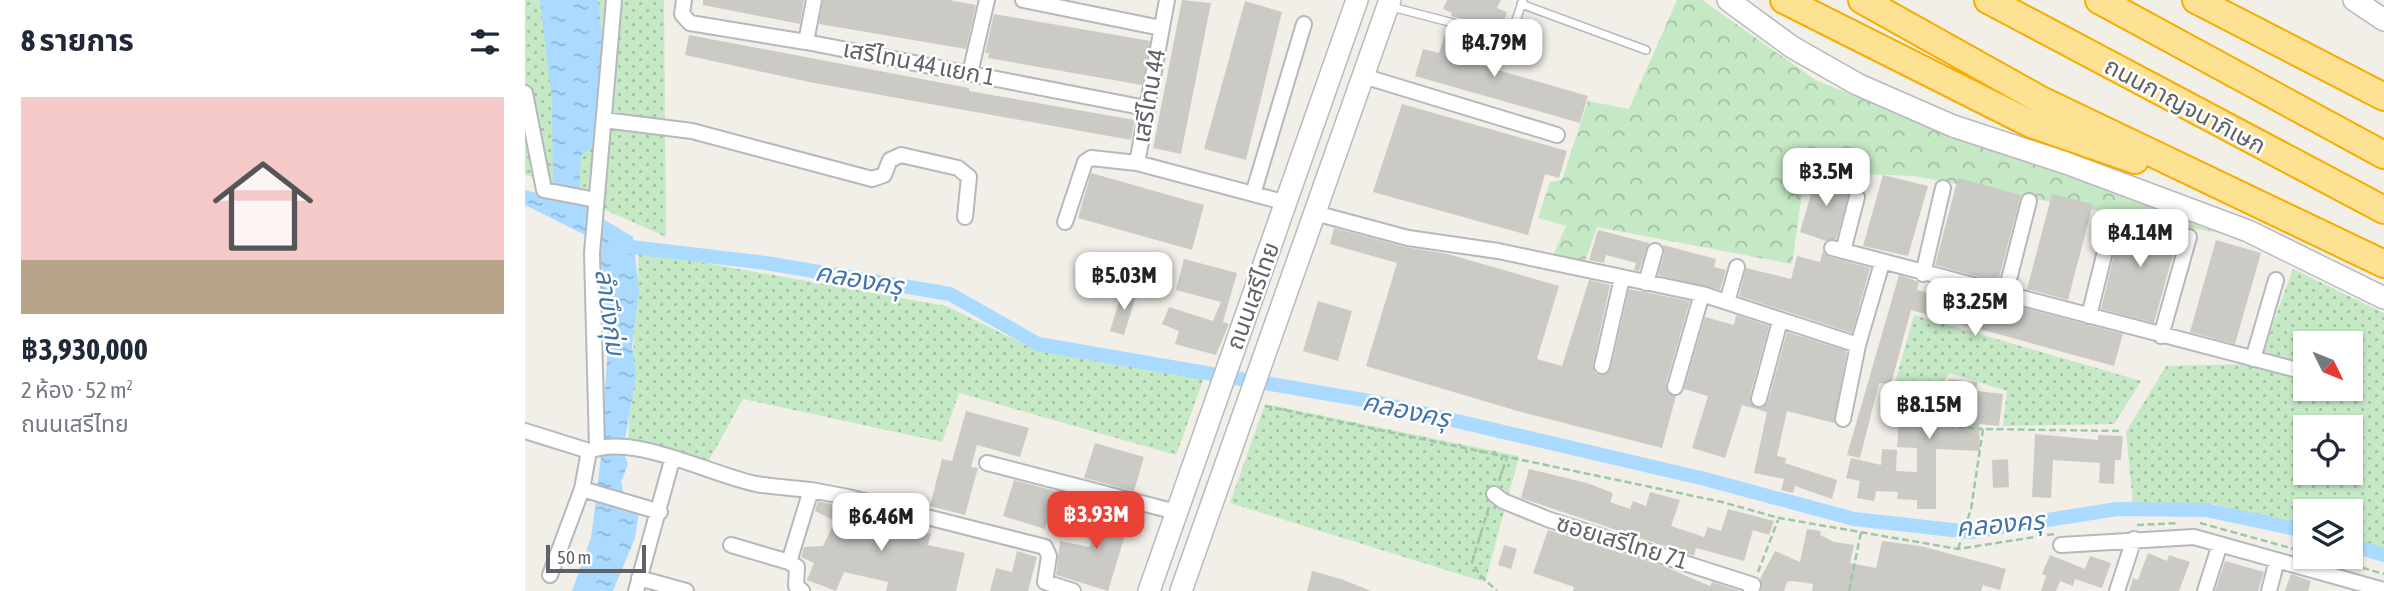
<!DOCTYPE html>
<html lang="th">
<meta charset="utf-8">
<style>
body{margin:0;font-family:"Asap Condensed","Noto Sans Thai",sans-serif;background:#f6f6f7;color:#1f2937;height:100vh;display:flex;flex-direction:column;font-size:26px;white-space:nowrap}
*{box-sizing:border-box;margin:0}
p{font-size:23px;color:#747a83}
.icon{flex:none;width:38px;height:38px;fill:none;stroke:currentColor;stroke-width:2;stroke-linecap:round;stroke-linejoin:round}
.map{position:relative;flex:1;overflow:hidden}
.drawer{display:flex;flex-direction:column;background:#fff;width:525px}
.drawer>*{flex:none}
.needle{width:46px;rotate:133deg}
.buttons{position:absolute;left:1768px;top:331px;display:grid;gap:14px}
.buttons a{display:grid;place-items:center;width:70px;height:70px;border-radius:0px;background:#fff;box-shadow:0 2px 5px #0004;font-size:35px}
.scale{position:absolute;left:21px;bottom:18px;width:100px;box-sizing:border-box;padding-left:7px;border:4px solid #5f6368;border-top:0;font-size:19px;line-height:24px;white-space:nowrap;color:#5f6368;-webkit-text-stroke:5px #fff;paint-order:stroke}
.price{position:absolute;translate:-50% -60px;padding:0 16px;border-radius:14px;background:#fff;color:#222;font-size:23px;line-height:46px;filter:drop-shadow(0 2px 4px #0008)}
.price::after{content:'';position:absolute;left:50%;top:42px;width:21px;height:16px;margin-left:-10px;background:inherit;clip-path:polygon(0 0,100% 0,50% 100%)}
.price.on{background:#ea4335;color:#fff}
ul{padding:0;list-style:none}
li{display:grid;align-content:center;gap:14px;height:371px;padding:0 21px}
li span{display:grid;place-items:center;height:217px;border-radius:0px;color:#555}
li>.icon{margin-inline-start:auto}
span .icon{width:126px;height:126px;fill:#fffc;stroke-width:1}
li b{font-size:30px}
h2{display:flex;justify-content:space-between;align-items:center;height:84px;padding:0 21px;font-size:30px}
main{display:flex;flex:1;min-height:0}
.map>svg:first-child{display:block}
</style>
<main>
<section class="drawer">
<h2>8 รายการ<svg class="icon" aria-label="filters" viewBox="0 0 24 24"><path d="M4 7h16M4 17h16"/><circle cx="9" cy="7" r="2"/><circle cx="15" cy="17" r="2"/></svg></h2>
<ul>
<li><span style="background:linear-gradient(#f6c9c9 75%,#b9a48a 0)"><svg class="icon" aria-label="home" viewBox="0 0 24 24"><path d="M3 11l9-7 9 7M6 9v11h12V9"/></svg></span><div><b>฿3,930,000</b><p>2 ห้อง · 52 m²</p><p>ถนนเสรีไทย</p></div></li>
</ul>
</section>
<div class="map">
<svg width="1859" height="591" viewBox="0 0 1859 591">
<defs>
<pattern id="grass-dots" width="8" height="8" patternUnits="userSpaceOnUse" patternTransform="scale(1.75)"><rect width="8" height="8" fill="#c5e8c5"/><path d="M2 2h.1M6 6h.1" fill="none" stroke="#a3c0a4" stroke-width="1.8" stroke-linecap="round"/></pattern>
<pattern id="forest-crowns" width="20" height="18" patternUnits="userSpaceOnUse" patternTransform="scale(1.75)"><rect width="20" height="18" fill="#c5e8c5"/><path d="M2 6a3 3 0 1 1 6 0M12 15a3 3 0 1 1 6 0" fill="none" stroke="#a3c0a4"/></pattern>
<pattern id="water-ripples" width="26" height="14" patternUnits="userSpaceOnUse" patternTransform="scale(1.75)"><rect width="26" height="14" fill="#aadaff"/><path d="M2 4q2-2 4 0t4 0M15 11q2-2 4 0t4 0" fill="none" stroke="#8eb4d2"/></pattern>
</defs>
<rect width="100%" height="100%" fill="#f1efe8"/>
<path fill="url(#grass-dots)" fill-rule="evenodd" d="M0 0H139L141 237 0 174Z
M114 251 421 306 511 350 679 378 651 455 434 393 417 442 218 399 183 462 103 438Z
M1768 269 1859 313V552L1825 542V511H1780V529L1689 504H1608L1601 432 1641 366 1726 364 1780 379V388H1825V343H1780V365L1738 352ZM1780 427H1825V472H1780Z
M1389 315 1616 381 1589 424 1478 426 1482 391 1424 373 1412 396 1369 386Z
M740 404 994 456 960 582 705 503Z"/>
<path fill="url(#forest-crowns)" d="M1152 0H1177L1292 81 1693 233 1389 176 1280 172 1267 264 1072 227 1060 261 1028 256 1041 226 1013 218 1025 182 1037 180 1063 101 1104 109Z"/>
<path fill="url(#water-ripples)" d="M15 0H73L77 39 69 146 56 155 54 198 75 217 108 237 114 291 107 346 111 375 98 451 103 464 96 482 101 504 114 513 110 538 88 591H47L66 538 76 457 81 450 72 439C81 392 87 340 78 293 74 274 67 255 62 236L0 205V190L28 198 27 101Z"/>
<g fill="none" stroke-linecap="round" stroke-linejoin="round">
<path stroke="#aadaff" stroke-width="14" d="M89 245 241 263 425 294 513 344 850 402 1180 479 1329 519 1445 532 1592 509 1681 510 1780 531
M1825 545 1859 555"/>
</g>
<path fill="#cccac5" d="M178 0H279L275 24 178 5Z
M298 0H424L451 5 441 49 294 24Z
M657 0 686 3 656 154 628 148Z
M922 0H976L972 8 982 12 976 29 926 16 927 13 918 9Z
M720 1 757 12 721 160 679 149Z
M469 14 625 41 617 85 463 58 464 53H460Z
M922 28 961 38 952 64 1063 96 1055 123 890 76 898 49 914 53Z
M164 35 444 88V91L610 120 606 140 284 82 160 55Z
M877 104 1042 151 1034 178 1020 174 1003 235 848 192Z
M566 173 679 205 667 250 553 218Z
M1292 173 1328 183 1311 239 1301 241 1275 232Z
M1358 175 1403 186 1383 256 1338 246Z
M1433 178 1496 195 1473 282 1410 265Z
M1527 194 1568 204 1543 300 1502 289Z
M1595 215 1655 229 1629 323 1576 309 1595 229Z
M809 228 880 247 923 254 1034 286 1012 359 1037 366 1064 280 1085 285 1068 364 1070 373 1076 375 1086 368 1104 289 1165 301 1141 384 1143 393 1151 396 1137 448 996 412 841 366 872 263 805 244Z
M1073 230 1124 243 1114 271 1109 270 1111 263 1081 255 1079 263 1064 260Z
M1691 240 1736 253 1710 344 1665 332Z
M1138 245 1191 259 1189 267 1201 270 1195 290 1133 275 1139 254Z
M1298 251 1305 257 1345 268 1327 333 1214 296 1221 268 1266 279 1272 256 1295 262Z
M659 259 712 273 698 322 704 324 691 355 650 344 654 331 637 324 644 307 688 321 696 302 651 290Z
M1374 275 1394 282 1392 290 1493 317 1496 307 1598 334 1589 366 1386 310 1366 384 1354 383 1335 458 1322 455Z
M598 288 612 292 599 335 585 331Z
M793 301 827 311 813 361 778 351Z
M1211 315 1244 326 1225 396 1231 408H1237L1243 402 1262 332 1322 351 1309 423 1262 411 1252 456 1261 458 1260 463 1312 480 1307 499 1270 486 1268 493 1256 490 1259 479 1229 473 1242 412 1217 405 1200 458 1167 448 1183 396 1159 389 1180 317 1209 325Z
M1424 379 1452 382 1451 391 1478 394 1474 426 1454 424 1455 451 1411 449V509H1392V500L1372 499 1373 492 1351 491 1349 501 1332 498 1335 481 1321 478 1326 458 1356 465 1357 449 1372 450 1371 471 1392 472V448L1372 447 1376 390 1405 401 1406 398 1421 401Z
M441 411 504 428 495 457 452 445 446 467 453 468 440 515 405 506 417 459 427 461Z
M1510 434 1573 440V435L1598 436 1596 460H1590L1589 484 1574 483 1575 463 1528 460 1526 498 1507 497Z
M570 443 619 457 609 491 559 478Z
M1483 459 1484 487 1468 488 1467 460Z
M1004 469 1062 483 1088 493 1085 502 1105 509 1108 501 1121 506 1125 492 1155 500 1146 526 1179 537 1183 527 1196 531 1203 509 1249 521 1244 535 1228 530 1219 561 1171 548 1169 556 996 498Z
M489 480 538 493 534 509 526 507 520 529 478 516Z
M293 501 388 523 387 528 406 534 403 545 440 553 431 591H361L363 582 319 572 311 591 282 580 289 563 276 557 279 547 298 546 310 521 290 511Z
M578 503 607 512 583 591 531 575 535 541 565 547Z
M1282 529 1296 531 1295 535 1309 542 1329 545 1325 563 1351 568 1357 541 1396 546 1481 569 1475 590 1458 585 1456 591H1287L1288 584 1267 581 1262 582 1259 591H1236L1235 579 1250 551 1275 562Z
M1023 530 1138 566 1185 586 1187 582 1215 591H1048L1049 587 1008 573Z
M979 545 992 549 986 569 973 565Z
M492 551 512 557 503 591H465L471 568 487 572Z
M1623 553 1642 561 1644 555 1665 562 1654 591H1604L1608 578 1613 580Z
M1525 555 1560 569 1565 556 1586 563 1577 588 1550 579 1548 586 1535 581 1531 591H1516L1521 576 1517 574Z
M1700 561 1739 572 1733 591H1690Z
M787 571 816 579 846 591H782Z
M1766 574 1786 581 1783 591H1760Z"/>
<g fill="none" stroke-linecap="round" stroke-linejoin="round">
<g stroke="#b5b8bc" stroke-width="10">
<path id="lane" d="M996 4 1121 50
M867 7 985 38 998 0"/>
</g>
<g stroke="#b5b8bc" stroke-width="18">
<path id="street" d="M159 0 157 14 165 23 281 42 621 108
M498 0 636 28
M281 42 289 0
M445 73 462 0
M838 76 1032 135
M0 93 19 190 71 200
M79 120 167 131 347 179 359 175 365 160 376 155 433 168 444 177 440 217
M612 163 642 0
M728 194 779 24
M790 213 883 238 973 251 1177 294 1333 345
M540 222 560 162 566 158 612 163 762 203
M1307 248 1780 372
M1318 251 1332 197
M1398 274 1418 188
M1121 283 1130 251
M1480 295 1504 201
M1202 302 1212 267
M1564 316 1586 227
M1636 336 1664 237
M1728 359 1751 280
M1077 366 1097 278
M1150 387 1177 294
M1234 399 1255 321
M1318 419 1333 345 1357 263
M0 431 64 451C109 433 183 474 231 484 249 487 268 488 286 490L264 562 206 545
M72 448 67 253 89 0
M462 463 651 512
M57 489 135 512
M286 490 323 497 520 547 524 556 520 582 548 591
M969 494 978 501 1025 520 1228 585 1226 591
M1536 545 1669 537 1859 590
M264 562 272 567 271 586 277 591
M25 575 57 489 64 451
M114 578 161 591
M111 591 147 460
M1592 591 1609 539
M1680 591 1695 544
M1744 591 1752 560"/>
</g>
<g stroke="#b6babf" stroke-width="24">
<path id="secondary" d="M1203 0 1267 47 1332 84 1428 126 1541 163 1723 231 1859 298
M1829 0 1859 20
M624 591 832 0
M656 591 865 0"/>
</g>
<g stroke="#f9ab00" stroke-width="30">
<path id="highway" d="M1259 0 1506 124 1610 160
M1337 0 1516 100 1859 264
M1463 0 1859 210
M1574 0 1859 155
M1671 0 1859 97"/>
</g>
<path stroke="#9cc7a9" stroke-width="2.5" stroke-dasharray="7 3.5" stroke-linecap="butt" d="M740 406 1197 502 1254 518 1433 549 1529 534
M1359 422 1458 429
M974 481 982 457
M964 507 947 562 954 574 972 591
M1675 523 1780 552
M1612 525 1654 523
M1433 549 1446 509 1458 429 1596 431
M1797 556 1859 574
M1233 572 1253 520
M1324 591 1336 532"/>
<use href="#lane" stroke="#fff" stroke-width="7"/>
<use href="#street" stroke="#fff" stroke-width="14"/>
<use href="#secondary" stroke="#fff" stroke-width="21"/>
<use href="#highway" stroke="#fde293" stroke-width="26"/>
</g>
<g text-anchor="middle" stroke-width="5" stroke-linejoin="round" paint-order="stroke">
<g font-size="24" fill="#5f6368" stroke="#fff">
<text transform="translate(394 63) rotate(11)" y="8">เสรีไทน 44 แยก 1</text>
<text transform="translate(624 96) rotate(-80)" y="8">เสรีไทน 44</text>
<text transform="translate(1660 106) rotate(28)" y="8">ถนนกาญจนาภิเษก</text>
<text transform="translate(728 296) rotate(-70)" y="8">ถนนเสรีไทย</text>
<text transform="translate(1097 542) rotate(17)" y="8">ซอยเสรีไทย 71</text>
</g>
<g font-size="26" font-style="italic" fill="#4174aa" stroke="#fff">
<text transform="translate(334 279) rotate(10)" y="9">คลองครุ</text>
<text transform="translate(85 312) rotate(82)" y="9">ลำบึงกุ่ม</text>
<text transform="translate(881 410) rotate(12)" y="9">คลองครุ</text>
<text transform="translate(1475 524) rotate(-5)" y="9">คลองครุ</text>
</g>
</g>
</svg>
<div class="buttons">
<a><svg class="needle" viewBox="-14 -14 28 28"><path d="M0-13l5 13h-10z" fill="#e53935"/><path d="M0 13l5-13h-10z" fill="#747a83"/></svg></a>
<a><svg class="icon" aria-label="locate" viewBox="0 0 24 24"><circle cx="12" cy="12" r="6"/><path d="M12 2v4M12 18v4M2 12h4M18 12h4"/></svg></a>
<a><svg class="icon" aria-label="layers" viewBox="0 0 24 24"><path d="M12 4l9 5-9 5-9-5zM3 14l9 5 9-5"/></svg></a>
</div>
<div class="scale">50 m</div>
<b class="price" style="left:969px;top:79px">฿4.79M</b>
<b class="price" style="left:1301px;top:208px">฿3.5M</b>
<b class="price" style="left:1615px;top:269px">฿4.14M</b>
<b class="price" style="left:599px;top:312px">฿5.03M</b>
<b class="price" style="left:1450px;top:338px">฿3.25M</b>
<b class="price" style="left:1404px;top:441px">฿8.15M</b>
<b class="price on" style="left:571px;top:551px">฿3.93M</b>
<b class="price" style="left:356px;top:553px">฿6.46M</b>
</div>
</main>
